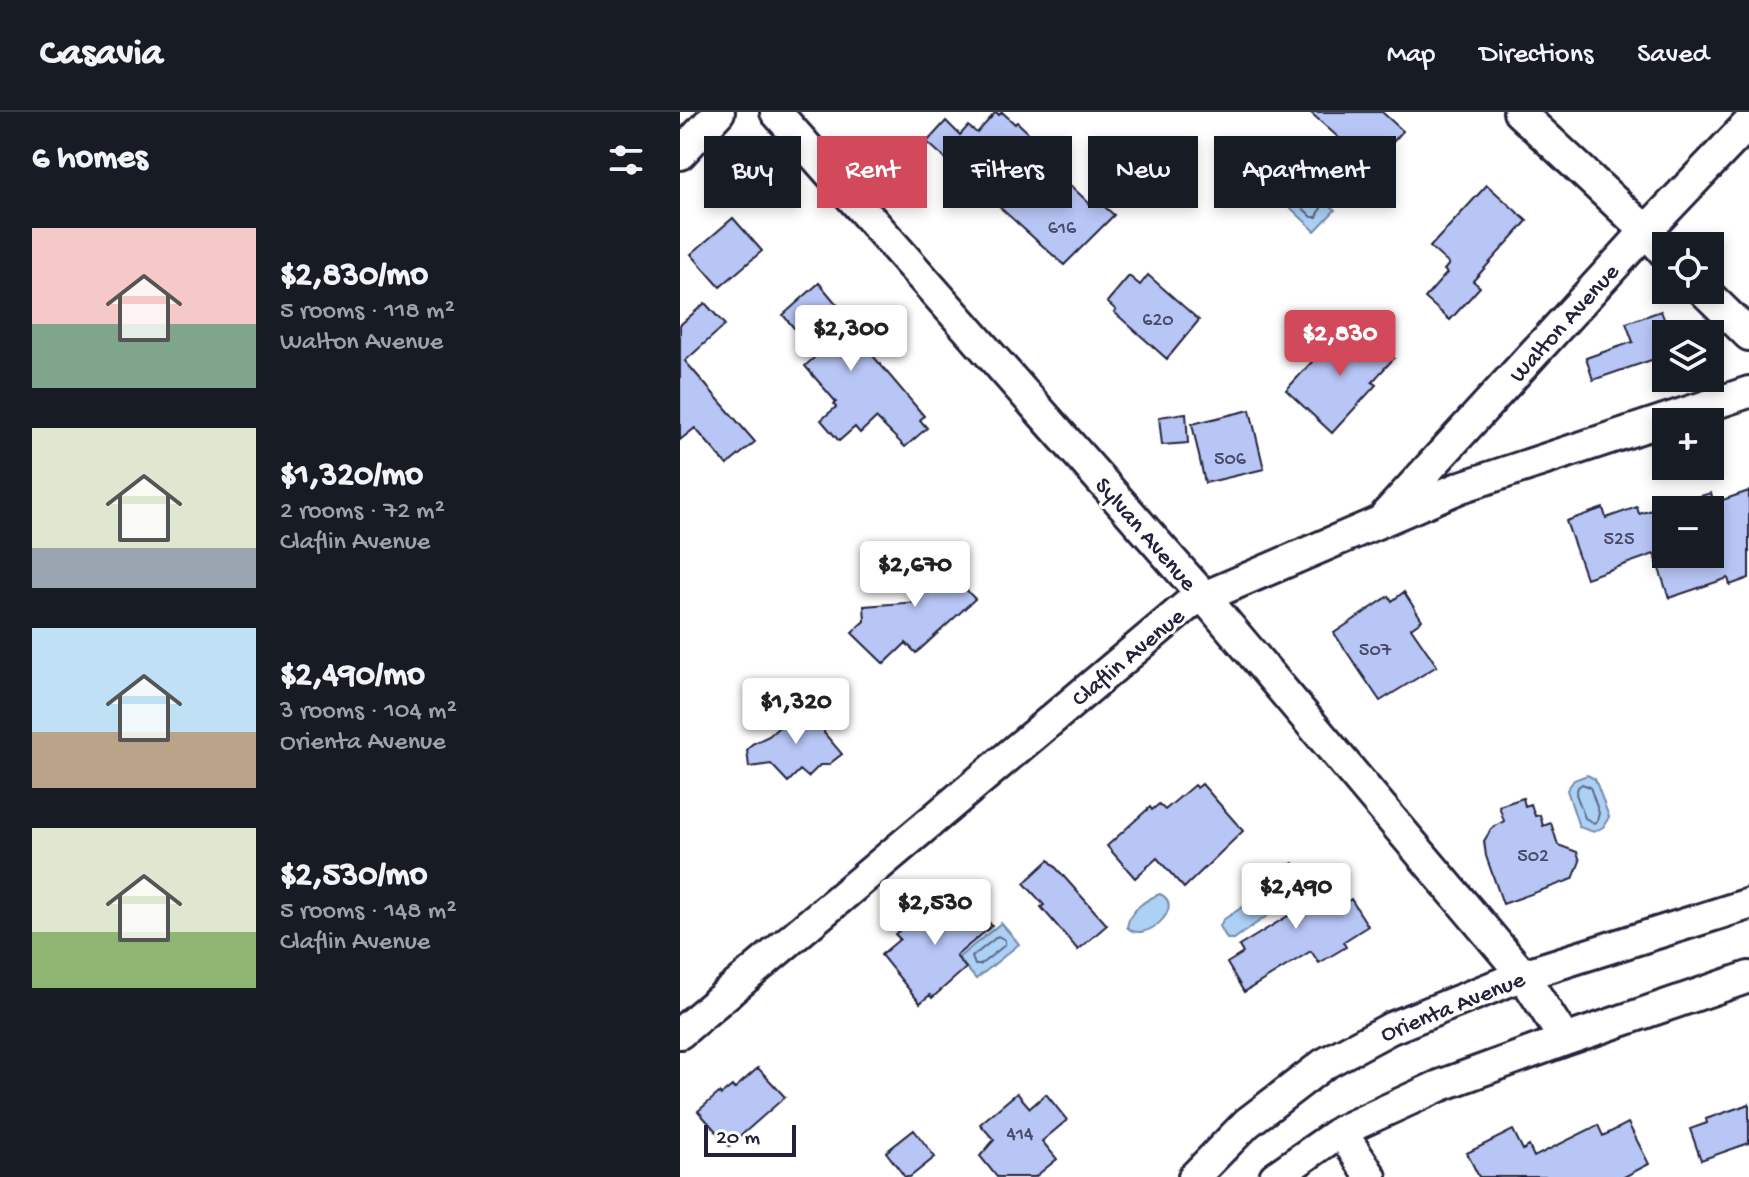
<!DOCTYPE html>
<meta charset="utf-8">
<style>
body{margin:0;font-family:"Gochi Hand",sans-serif;background:#20242c;color:#f1f3f6;height:100vh;display:flex;flex-direction:column;font-size:30px;white-space:nowrap}
*{box-sizing:border-box;margin:0}
p{font-size:26px;color:#9ea1a6}
.icon{flex:none;width:44px;height:44px;fill:none;stroke:currentColor;stroke-width:2;stroke-linecap:round;stroke-linejoin:round}
.map{position:relative;flex:1;overflow:hidden}
.side{display:flex;flex-direction:column;background:#171b24;width:680px}
.side>*{flex:none}
.guide{position:absolute;left:24px;top:24px;width:760px;height:72px;display:flex;gap:16px}
.controls{position:absolute;left:972px;top:120px;display:grid;gap:16px}
.controls a{display:grid;place-items:center;width:72px;height:72px;border-radius:0px;background:#171b24;box-shadow:0 4px 12px #0003;font-size:40px}
.scale{position:absolute;left:24px;bottom:20px;width:92px;box-sizing:border-box;padding-left:8px;border:4px solid #22223b;border-top:0;font-size:22px;line-height:28px;white-space:nowrap;color:#22223b;-webkit-text-stroke:6px #fff;paint-order:stroke}
.price{position:absolute;translate:-50% -68px;padding:0 18px;border-radius:8px;background:#fff;color:#222;font-size:26px;line-height:52px;filter:drop-shadow(0 2px 4px #0008)}
.price::after{content:'';position:absolute;left:50%;top:48px;width:24px;height:18px;margin-left:-12px;background:inherit;clip-path:polygon(0 0,100% 0,50% 100%)}
.price.on{background:#d1495b;color:#fff}
ul{padding:0;list-style:none}
li{display:flex;align-items:center;gap:24px;height:200px;padding:0 32px}
li span{display:grid;place-items:center;flex:none;width:224px;height:160px;border-radius:0px;color:#555}
li>.icon{margin-inline-start:auto}
span .icon{width:96px;height:96px;fill:#fffc;stroke-width:1}
li b{font-size:34px}
h2{display:flex;justify-content:space-between;align-items:center;height:96px;padding:0 32px;font-size:34px}
.chip{padding:0 28px;border-radius:0px;background:#171b24;box-shadow:0 4px 12px #0003;font-size:28px;line-height:72px}
.chip.on{background:#d1495b;color:#fff}
header{display:flex;align-items:center;gap:48px;box-sizing:border-box;height:112px;padding:0 40px;background:#171b24;border-bottom:2px solid #363941}
header strong{font-size:38px}
nav{display:flex;gap:44px;margin-inline-start:auto;font-size:28px}
main{display:flex;flex:1;min-height:0}
.map>svg:first-child{display:block}
</style>
<header>
<strong>Casavia</strong>
<nav><a>Map</a><a>Directions</a><a>Saved</a></nav>
</header>
<main>
<section class="side">
<h2>6 homes<svg class="icon" aria-label="filters" viewBox="0 0 24 24"><path d="M4 7h16M4 17h16"/><circle cx="9" cy="7" r="2"/><circle cx="15" cy="17" r="2"/></svg></h2>
<ul>
<li><span style="background:linear-gradient(#f6c9c9 60%,#7fa58c 0)"><svg class="icon" aria-label="home" viewBox="0 0 24 24"><path d="M3 11l9-7 9 7M6 9v11h12V9"/></svg></span><div><b>$2,830/mo</b><p>5 rooms · 118 m²</p><p>Walton Avenue</p></div></li>
<li><span style="background:linear-gradient(#dfe7d0 75%,#9aa5b1 0)"><svg class="icon" aria-label="home" viewBox="0 0 24 24"><path d="M3 11l9-7 9 7M6 9v11h12V9"/></svg></span><div><b>$1,320/mo</b><p>2 rooms · 72 m²</p><p>Claflin Avenue</p></div></li>
<li><span style="background:linear-gradient(#bfe0f5 65%,#b9a48a 0)"><svg class="icon" aria-label="home" viewBox="0 0 24 24"><path d="M3 11l9-7 9 7M6 9v11h12V9"/></svg></span><div><b>$2,490/mo</b><p>3 rooms · 104 m²</p><p>Orienta Avenue</p></div></li>
<li><span style="background:linear-gradient(#dfe7d0 65%,#8fb573 0)"><svg class="icon" aria-label="home" viewBox="0 0 24 24"><path d="M3 11l9-7 9 7M6 9v11h12V9"/></svg></span><div><b>$2,530/mo</b><p>5 rooms · 148 m²</p><p>Claflin Avenue</p></div></li>
</ul>
</section>
<div class="map">
<svg width="1069" height="1065" viewBox="0 0 1069 1065">
<rect width="100%" height="100%" fill="#fff"/>
<filter id="ink" filterUnits="userSpaceOnUse"><feTurbulence type="fractalNoise" baseFrequency=".0125" numOctaves="2"/><feDisplacementMap in="SourceGraphic" scale="16" xChannelSelector="R" yChannelSelector="G"/><feConvolveMatrix kernelMatrix="1 2 1 2 8 2 1 2 1" color-interpolation-filters="sRGB"/></filter>
<g filter="url(#ink)">
<path fill="#add1f5" stroke="#758bab" stroke-width="2" d="M614 60 655 98 635 119 595 81Z
M907 663 915 667 929 705 923 715 914 720 899 715 887 678 894 668Z
M480 782C507 794 464 834 447 815 449 799 466 787 480 782Z
M579 784 591 801 554 827H547L540 814 543 808Z
M321 811 339 832 296 867 278 846Z"/>
<g fill="none" stroke-linecap="round" stroke-linejoin="round">
<path stroke="#5a6885" stroke-width="2" d="M613 74H618L641 96 637 105H632L609 83Z
M902 672 910 675 919 701 917 709 914 711 905 706 896 682 898 675Z
M318 824 325 828V833L300 853H295L292 845Z"/>
</g>
<path fill="#b8c6f6" stroke="#22223b" stroke-width="2" fill-rule="evenodd" d="M316 0 319 3 322 0 335 12 337 10 354 26 326 56 362 89 370 80 379 88 391 74 411 93 416 87 434 103 384 153 247 30 266 9 280 23 288 14 297 21Z
M630 0H702L723 19 692 53 678 41 667 53 649 37 659 26Z
M807 73 847 109 793 169 800 175 770 208 745 186 767 161 764 158 769 152 750 135Z
M53 106 82 139 40 175 11 142Z
M468 163 519 208 487 247 434 200 436 198 427 190 449 164 460 173Z
M139 171 159 195 155 199 244 304 240 308 247 316 225 335 196 306 180 321 175 315 159 329 141 308 156 295 154 292 156 290 125 254 137 243 103 203Z
M25 191 45 213 5 249 75 330 47 353 15 316 0 328V213Z
M981 199 986 212V243L913 268 906 246 953 230 946 211Z
M665 214 681 229 688 222 714 246 692 270 696 273 652 321 606 278Z
M570 298 584 357 525 371 512 312Z
M506 301 508 331 482 333 479 305Z
M1069 379V466L1050 473 1048 466 989 486 974 442 906 466 886 409 923 396 926 406 957 395 959 402 1031 381 1034 391ZM986 398H1030V442H986Z
M245 434 295 487 236 541 226 531 204 552 172 521 185 509 184 494 239 490 218 468 222 464 218 459Z
M724 480 742 508 731 516 757 554 700 589 654 521 709 484 712 489Z
M129 594 140 598 146 605 144 621 162 642 148 653H140L128 665 120 658 108 670 91 652 69 655 67 638 72 632 89 624 117 599 120 602Z
M522 672 563 719 504 776 477 746 455 766 427 734 470 695 472 698 479 692 485 698 514 673 517 676Z
M843 686 845 694 851 692 855 704 860 703 863 714 871 711 878 733 897 740 900 749 893 767 823 792 806 744 804 729 812 716 824 709 819 694Z
M369 748 427 813 398 838 361 795 364 793 344 771Z
M613 751 634 786 646 779 656 796 671 787 688 814 663 830 666 835 639 851 631 839 564 880 547 851 563 841 559 834 611 802 588 766Z
M285 782 312 814 276 844 286 856 252 886 250 883 240 891 201 843 220 827 215 822 231 809 240 789 258 806Z
M78 956 105 985 49 1034 18 999 39 981 41 983 52 974 54 977Z
M337 981 350 996 366 982 387 1008 362 1029 377 1047 355 1065H317L300 1044 314 1028 300 1012Z
M1069 992V1031L1021 1048 1010 1017 1027 1011 1026 1007Z
M948 1011 969 1052 944 1065H799L787 1041 833 1018 843 1038 849 1034 854 1045 918 1013 923 1024Z
M234 1018 255 1045 230 1065H225L206 1040Z"/>
<g fill="none" stroke-linecap="round" stroke-linejoin="round">
<g stroke="#22223b" stroke-width="36">
<path id="minor" d="M96 0 525 486 843 863 885 928
M839 0 966 119 986 142
M0 42 39 0
M1023 178 1069 223
M706 403 966 119 1069 11
M0 921 510 491 781 375 1069 280
M661 1019 691 1065
M514 1065 567 1011 644 952 711 916 843 863 1069 792
M595 1065 661 1019 759 974 885 928 1069 865"/>
</g>
<use href="#minor" stroke="#fff" stroke-width="30"/>
</g>
</g>
<g text-anchor="middle" stroke-width="6" stroke-linejoin="round" paint-order="stroke">
<g font-size="20" fill="#484b6a">
<text x="382" y="121">616</text>
<text x="478" y="213">620</text>
<text x="550" y="352">506</text>
<text x="939" y="432">525</text>
<text x="695" y="543">507</text>
<text x="853" y="749">502</text>
<text x="340" y="1027">414</text>
</g>
<g font-size="24" fill="#22223b" stroke="#fff">
<text transform="translate(883 210) rotate(-48)" y="8">Walton Avenue</text>
<text transform="translate(467 421) rotate(49)" y="8">Sylvan Avenue</text>
<text transform="translate(447 544) rotate(-40)" y="8">Claflin Avenue</text>
<text transform="translate(772 893) rotate(-22)" y="8">Orienta Avenue</text>
</g>
</g>
</svg>
<div class="controls">
<a><svg class="icon" aria-label="locate" viewBox="0 0 24 24"><circle cx="12" cy="12" r="6"/><path d="M12 2v4M12 18v4M2 12h4M18 12h4"/></svg></a>
<a><svg class="icon" aria-label="layers" viewBox="0 0 24 24"><path d="M12 4l9 5-9 5-9-5zM3 14l9 5 9-5"/></svg></a>
<a>+</a>
<a>−</a>
</div>
<div class="scale">20 m</div>
<b class="price" style="left:171px;top:261px">$2,300</b>
<b class="price on" style="left:660px;top:266px">$2,830</b>
<b class="price" style="left:235px;top:497px">$2,670</b>
<b class="price" style="left:116px;top:634px">$1,320</b>
<b class="price" style="left:616px;top:819px">$2,490</b>
<b class="price" style="left:255px;top:835px">$2,530</b>
<div class="guide">
<a class="chip">Buy</a>
<a class="chip on">Rent</a>
<a class="chip">Filters</a>
<a class="chip">New</a>
<a class="chip">Apartment</a>
</div>
</div>
</main>
